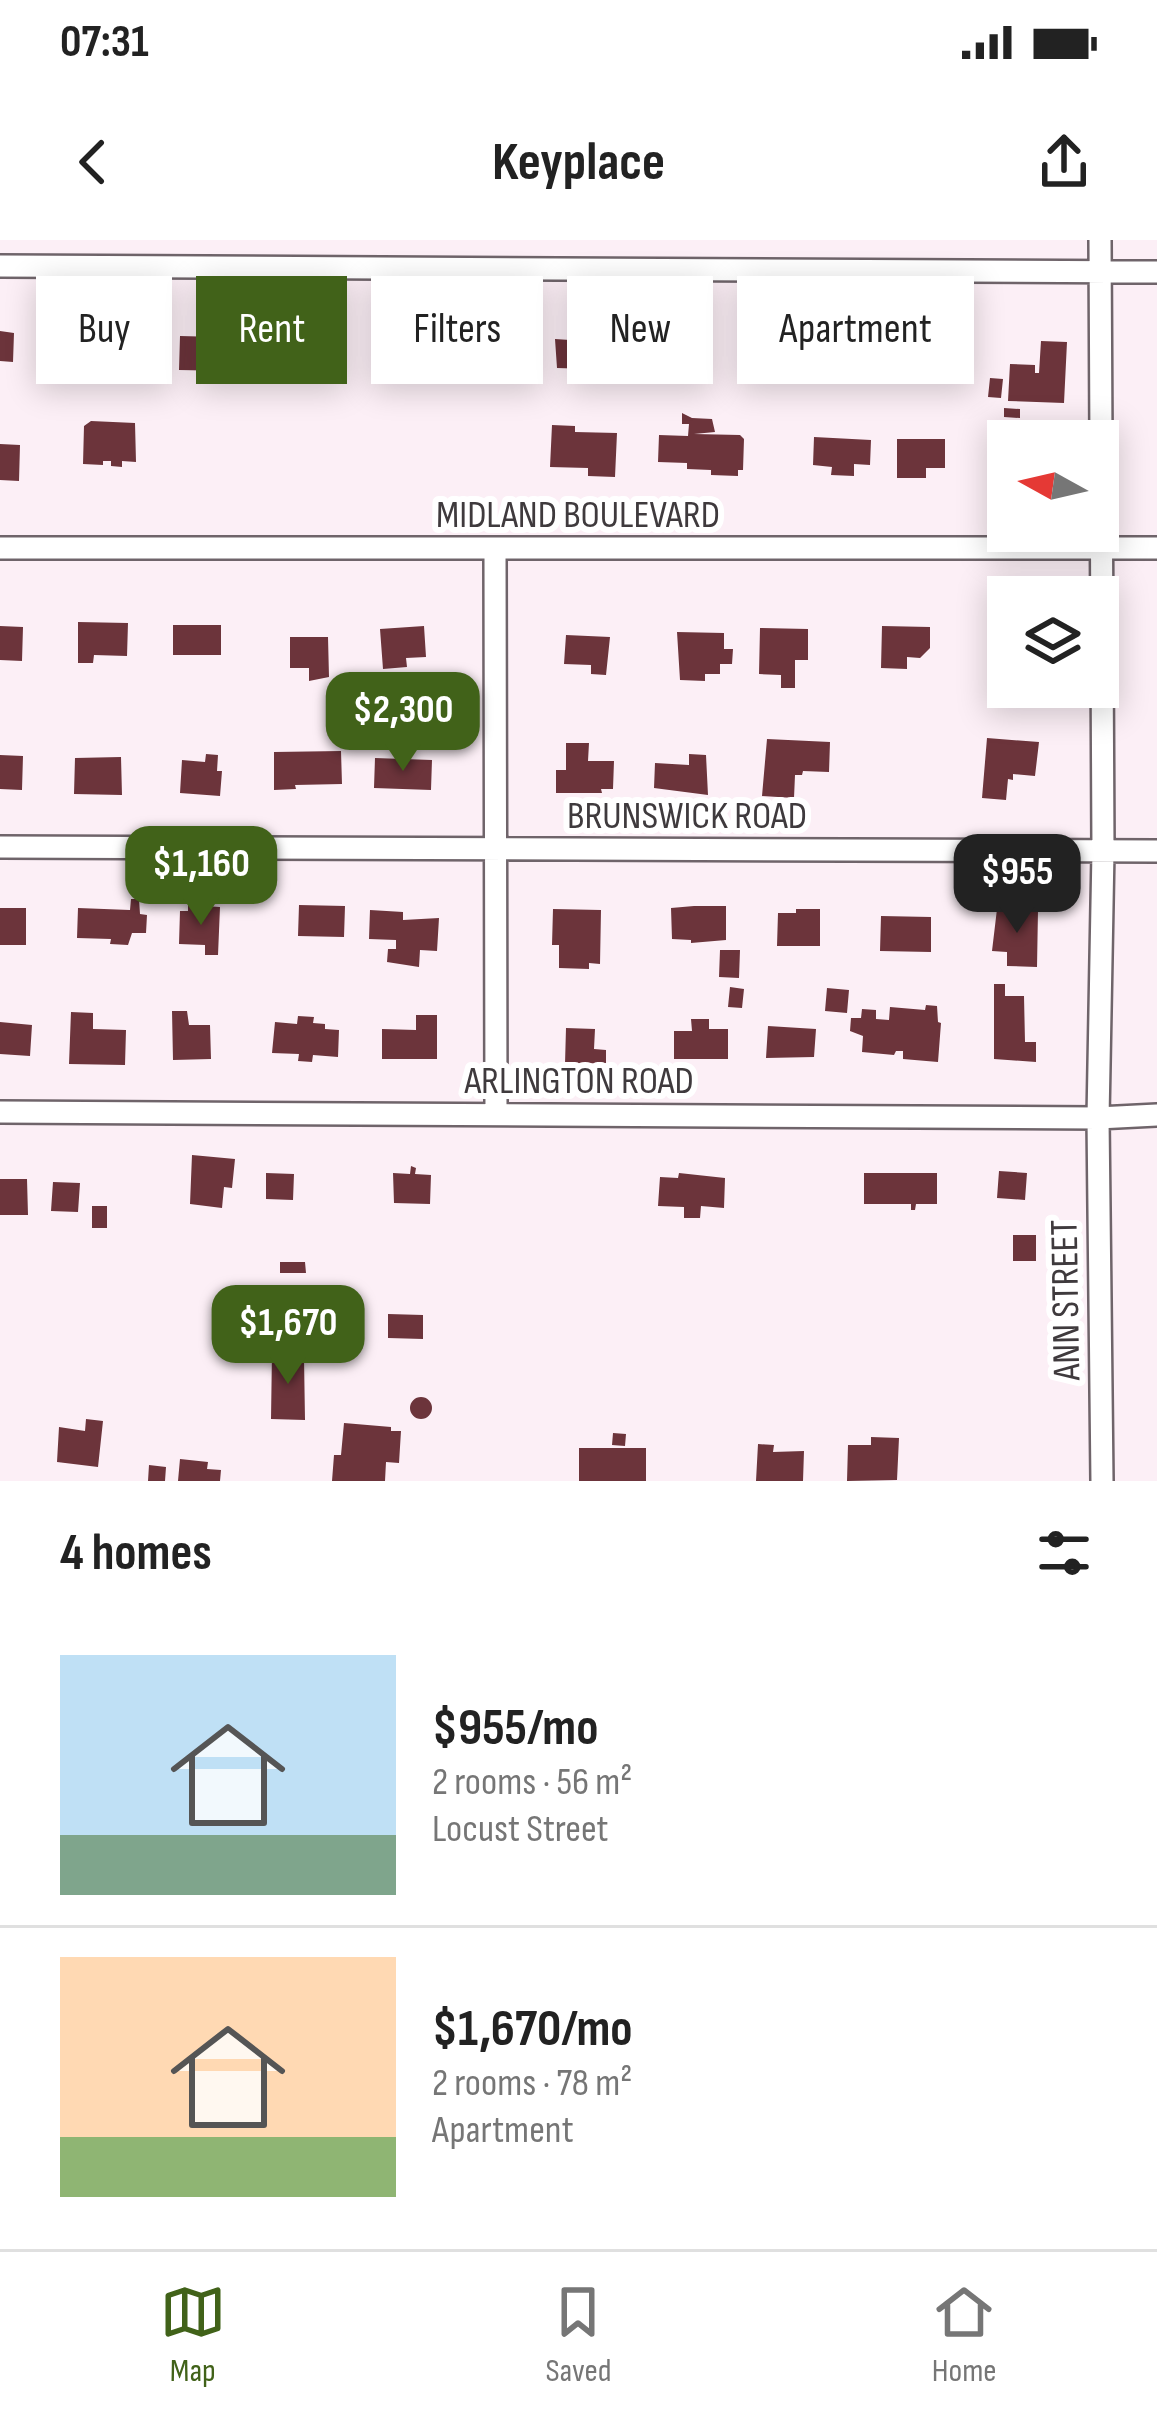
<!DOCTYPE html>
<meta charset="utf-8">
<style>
body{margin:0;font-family:"Sofia Sans Condensed",sans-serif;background:#f6f6f6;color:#222;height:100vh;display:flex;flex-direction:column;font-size:45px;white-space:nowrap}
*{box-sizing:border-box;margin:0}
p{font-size:39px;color:#767676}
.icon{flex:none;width:66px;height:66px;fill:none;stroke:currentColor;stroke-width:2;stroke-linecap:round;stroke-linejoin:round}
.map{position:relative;height:1241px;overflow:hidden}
.drawer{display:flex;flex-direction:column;background:#fff;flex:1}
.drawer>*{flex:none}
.banner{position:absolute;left:36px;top:36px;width:1086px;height:108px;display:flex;gap:24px}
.needle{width:78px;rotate:278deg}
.tools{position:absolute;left:987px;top:180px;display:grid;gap:24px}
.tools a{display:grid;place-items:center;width:132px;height:132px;border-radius:0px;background:#fff;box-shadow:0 6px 30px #0003;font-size:60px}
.price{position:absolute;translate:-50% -102px;padding:0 27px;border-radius:24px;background:#416219;color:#fff;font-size:39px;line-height:78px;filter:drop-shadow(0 3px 6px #0008)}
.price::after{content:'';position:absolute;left:50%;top:72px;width:36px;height:27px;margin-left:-18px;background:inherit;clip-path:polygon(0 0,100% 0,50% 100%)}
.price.on{background:#222;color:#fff}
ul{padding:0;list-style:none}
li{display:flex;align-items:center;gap:36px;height:300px;padding:0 60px}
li+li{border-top:3px solid #e0e0e0}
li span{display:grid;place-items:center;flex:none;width:336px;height:240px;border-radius:0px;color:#555}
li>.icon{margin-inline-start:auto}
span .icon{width:144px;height:144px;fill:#fffc;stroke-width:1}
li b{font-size:51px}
h2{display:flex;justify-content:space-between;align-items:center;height:144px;padding:0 60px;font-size:51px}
.pill{padding:0 42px;border-radius:0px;background:#fff;box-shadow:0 6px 30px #0003;font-size:42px;line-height:108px}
.pill.on{background:#416219;color:#fff}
.status{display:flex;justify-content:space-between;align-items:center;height:84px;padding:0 60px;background:#fff;direction:ltr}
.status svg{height:33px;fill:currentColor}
header{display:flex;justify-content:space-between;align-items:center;height:156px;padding:0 60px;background:#fff;font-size:54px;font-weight:700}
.menu{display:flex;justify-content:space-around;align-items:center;height:168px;border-top:3px solid #e0e0e0;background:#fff;font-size:33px;color:#767676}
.menu a{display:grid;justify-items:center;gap:6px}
.menu .on{color:#416219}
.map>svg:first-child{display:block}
</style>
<div class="status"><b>07:31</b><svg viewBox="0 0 49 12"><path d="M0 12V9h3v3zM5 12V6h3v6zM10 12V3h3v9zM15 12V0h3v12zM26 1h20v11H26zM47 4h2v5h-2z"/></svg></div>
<header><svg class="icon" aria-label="back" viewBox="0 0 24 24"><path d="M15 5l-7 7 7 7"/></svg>Keyplace<svg class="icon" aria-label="share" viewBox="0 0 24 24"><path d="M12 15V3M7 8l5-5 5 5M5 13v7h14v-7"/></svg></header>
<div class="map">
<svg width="1157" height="1241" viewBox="0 0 1157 1241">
<rect width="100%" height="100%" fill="#fceff6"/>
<path fill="#6c343b" d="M90 83 139 86 136 126 87 125Z
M382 85 440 87 439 116 381 118Z
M218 87H228L229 97H232L231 131 179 130 180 96 218 97Z
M690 87 705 88 703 112 691 111 690 121 654 118 655 110H650L652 89 690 92Z
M570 89 596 91V99L601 100 600 107H593L589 129 557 128 555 99 570 100Z
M819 89 859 90V124L794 123V93H819Z
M906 89 961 91 960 126 916 124V114H905Z
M0 91 14 93 13 122 0 121Z
M288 98H340V132H287Z
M1041 101 1067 102 1064 163 1008 161 1010 124 1035 125V133H1039Z
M990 138 1003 139 1001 158 988 157Z
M1004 168 1020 169V178L1004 177Z
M682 173 692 178 712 179 715 192 694 194 740 195 744 199 743 230H738V236L711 235V230L687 229V223L658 222 659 195 688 196 689 184H682Z
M91 181 135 183 136 222 122 221V227L111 226V221H103V225L83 224 84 186Z
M552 185 575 186V192L617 193 615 237 588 236V228L550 227Z
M1010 188 1044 190 1043 201H1009Z
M814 197 871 200 870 225 854 224V236L831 235 832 227 813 225Z
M897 199H945V228H926V238H897Z
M0 204 20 205 19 241 0 240Z
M78 382 128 383 127 416 94 415 93 423H78Z
M173 385H221V415H173Z
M0 386 23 387 22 421 0 420Z
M424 386 426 417 406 418 407 427 383 429 380 389Z
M882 386 930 387V408L920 418 907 417V429L881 428Z
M760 388 808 389V420H795V448H781V435L759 434Z
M677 392 724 393V409H733L732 424H720V434H705V441L680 440Z
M566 395 610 397 606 435 591 434V425L564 424Z
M290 397H328L329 437 309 441V428H290Z
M995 401H1008V433L994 432Z
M987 498 1039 502 1035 536 1013 534V540L1008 539 1006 560 982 558Z
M767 499 830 502 829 532 803 531 802 535H795L794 558 762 556Z
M566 503H589L588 521H614L613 549H601L602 553H556V530H566Z
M341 511 342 544 295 545 296 549 274 550V512Z
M206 514 218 515 217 531H222L220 556 180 553 182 520 205 522Z
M689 514 706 515 708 555 654 548 655 523 689 525Z
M0 515 23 516 22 550 0 549Z
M121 517 122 555 74 554 75 518Z
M375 518 432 520 431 550 374 548Z
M131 659H139L140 674 147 675 146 693H132L128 705 110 704 111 699 77 698 78 668 130 670Z
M188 665 220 667 218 715H205V705L179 704 180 671H188Z
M299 665 345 666 344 697 298 696Z
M694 666H726V700L691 703V700L672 699 671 668Z
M0 668H26V705H0Z
M553 669 601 670 600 724 589 723V729L559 728V705H552Z
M796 669H820V706H777L778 673H796Z
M997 669 1038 670 1037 727 1007 726V712L992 711Z
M370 670 403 672V680L439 678 437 711 420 710 419 727 387 722 388 709H396V700L369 699Z
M881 676 931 677V712L880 711Z
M720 710H740L739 738 719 737Z
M994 744H1005V756H1024L1025 802H1036V822L994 819Z
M730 747 744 749 742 768 728 767Z
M827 748 849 750 847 773 825 771Z
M926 765 937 766 938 782 941 783 938 822 903 819V811H896L894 815 862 812 863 796 850 791 851 778H861L862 769 876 770V779L889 780 890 767 925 770Z
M172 771H187L189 785H210L211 819 173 820Z
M71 772 93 773V789L126 790 125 825 69 824Z
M416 775H437V819H382V789L416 790Z
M298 776 314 777 313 783 325 784V789L339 790 338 817 313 815 312 822 298 821 299 814 272 813 275 782 297 784Z
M691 779H709V789H728V819H674V791H692Z
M0 782 32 785 30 816 0 814Z
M768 786 816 789 814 817 766 818Z
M566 788 595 789 594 809 606 810V823L565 824Z
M192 915 235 919 232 948 224 947 222 968 190 964Z
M411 926 416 928 415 934 431 935 430 964 394 963 393 933 410 934Z
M999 931 1027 933 1025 960 997 958Z
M266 933 294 934 293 960 266 959Z
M679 933 725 938 724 968 701 966 700 978H684V967L658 966 660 937 678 938Z
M864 933H937V964H916L915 970H911V964H864Z
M0 939H27L28 975H0Z
M53 942 80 943 78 972 51 971Z
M92 966H107V988H92Z
M1013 995H1036V1021H1013Z
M280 1022H305L306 1033H280Z
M388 1074 423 1075V1099L388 1098Z
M272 1112H292V1118H304L305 1180 271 1179Z
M410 1168a11 11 0 1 1 22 0a11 11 0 1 1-22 0Z
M86 1179 103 1181 98 1227 57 1222 59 1187 85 1191Z
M344 1183 391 1187V1191H401L399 1223 386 1222 385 1241H332L334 1215H341Z
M613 1193 626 1194 625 1206 612 1205Z
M871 1197 899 1198 897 1240 847 1241 848 1205H871Z
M758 1204 774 1205 773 1212 804 1211 803 1241H756Z
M579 1208H646V1241H579Z
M180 1219 208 1222 207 1229 221 1230 220 1241H178Z
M149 1225 166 1227 165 1241H148Z"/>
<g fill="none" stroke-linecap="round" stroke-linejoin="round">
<g stroke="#6f646a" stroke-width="26">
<path id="minor" d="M1100 0 1103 611 1098 878 1102 1241
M0 26 1157 32
M0 308H1157
M495 309 496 874
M0 607 1157 611
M0 872 1098 878 1157 875"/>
</g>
<use href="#minor" stroke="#fff" stroke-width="21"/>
</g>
<g text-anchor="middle" stroke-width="12" stroke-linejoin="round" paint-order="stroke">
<g font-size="39" fill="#3f3a3d" stroke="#fff">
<text x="578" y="287">MIDLAND BOULEVARD</text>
<text x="687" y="588">BRUNSWICK ROAD</text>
<text x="579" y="853">ARLINGTON ROAD</text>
<text transform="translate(1064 1060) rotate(-91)" y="14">ANN STREET</text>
</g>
</g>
</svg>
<div class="tools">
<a><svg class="needle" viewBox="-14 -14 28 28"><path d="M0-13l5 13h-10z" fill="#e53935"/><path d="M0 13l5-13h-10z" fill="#767676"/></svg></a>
<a><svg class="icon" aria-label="layers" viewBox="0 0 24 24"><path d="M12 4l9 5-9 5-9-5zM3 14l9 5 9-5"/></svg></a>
</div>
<b class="price" style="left:403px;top:534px">$2,300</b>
<b class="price" style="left:201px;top:688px">$1,160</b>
<b class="price on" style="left:1017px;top:696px">$955</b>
<b class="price" style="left:288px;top:1147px">$1,670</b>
<div class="banner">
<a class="pill">Buy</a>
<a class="pill on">Rent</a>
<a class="pill">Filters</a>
<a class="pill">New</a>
<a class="pill">Apartment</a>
</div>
</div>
<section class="drawer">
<h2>4 homes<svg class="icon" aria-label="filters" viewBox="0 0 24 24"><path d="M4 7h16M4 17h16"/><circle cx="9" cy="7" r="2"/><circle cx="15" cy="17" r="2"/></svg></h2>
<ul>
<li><span style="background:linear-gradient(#bfe0f5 75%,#7fa58c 0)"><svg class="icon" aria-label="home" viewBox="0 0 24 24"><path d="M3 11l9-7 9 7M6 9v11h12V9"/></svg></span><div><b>$955/mo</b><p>2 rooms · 56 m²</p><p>Locust Street</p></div></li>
<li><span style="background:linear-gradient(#ffd9b3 75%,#8fb573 0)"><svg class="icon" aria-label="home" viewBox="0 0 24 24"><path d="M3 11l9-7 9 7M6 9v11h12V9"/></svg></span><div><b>$1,670/mo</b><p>2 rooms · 78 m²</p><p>Apartment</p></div></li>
</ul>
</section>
<nav class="menu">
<a class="on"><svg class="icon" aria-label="map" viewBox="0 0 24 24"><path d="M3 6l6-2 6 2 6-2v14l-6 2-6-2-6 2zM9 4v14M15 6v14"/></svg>Map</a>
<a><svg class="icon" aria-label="saved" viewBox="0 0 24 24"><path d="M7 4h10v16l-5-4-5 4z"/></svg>Saved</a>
<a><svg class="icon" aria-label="home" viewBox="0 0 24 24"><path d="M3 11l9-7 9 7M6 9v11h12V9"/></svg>Home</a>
</nav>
